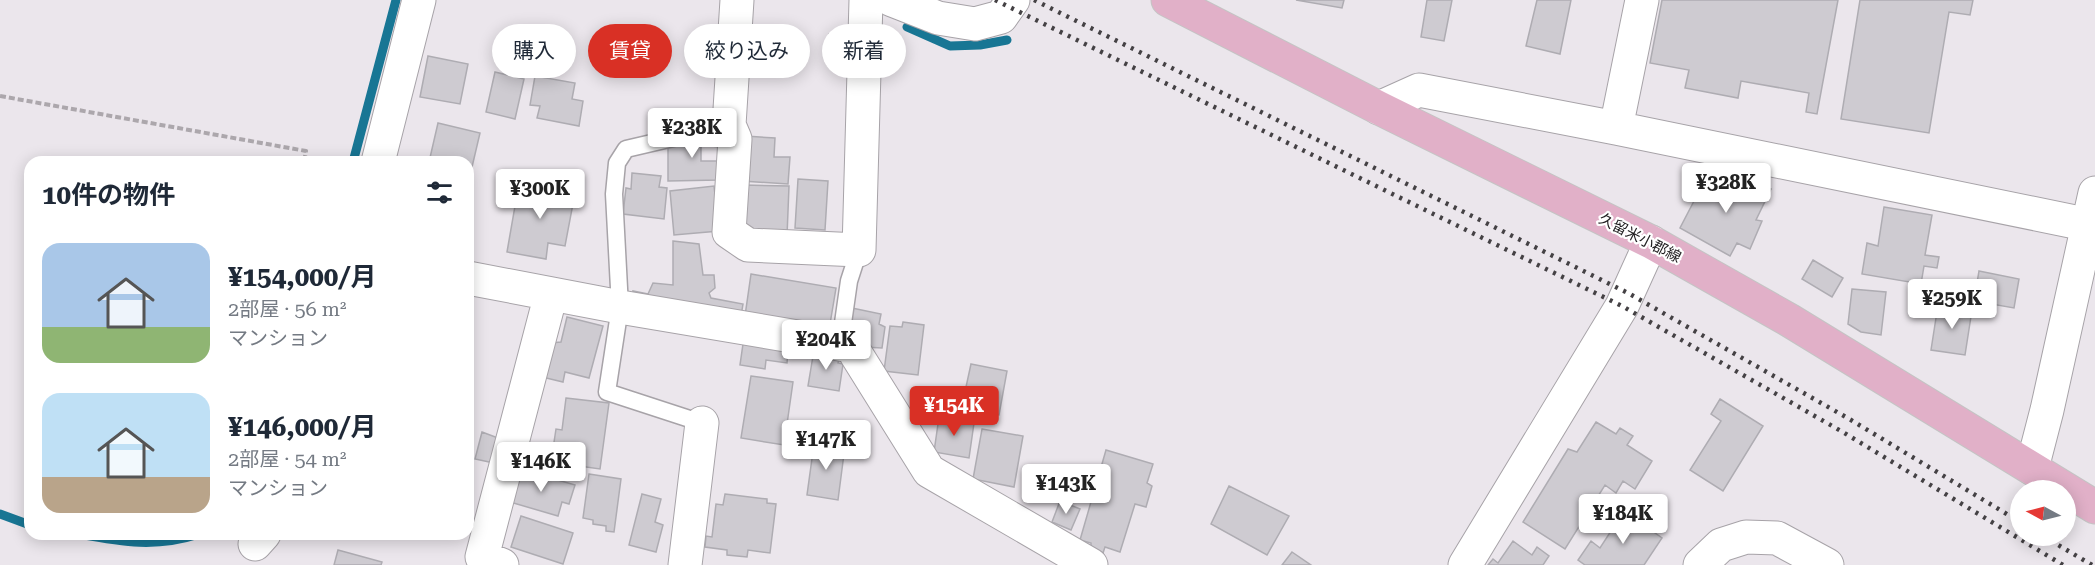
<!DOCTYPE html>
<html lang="ja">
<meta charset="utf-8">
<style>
body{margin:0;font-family:"Roboto Serif","Noto Sans JP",serif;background:#f2f2f3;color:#1f2937;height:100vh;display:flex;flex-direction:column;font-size:22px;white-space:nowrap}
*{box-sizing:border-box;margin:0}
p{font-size:20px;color:#747a83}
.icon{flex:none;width:33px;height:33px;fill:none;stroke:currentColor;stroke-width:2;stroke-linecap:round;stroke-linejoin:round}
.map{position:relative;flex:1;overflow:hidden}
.panel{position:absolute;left:24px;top:156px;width:450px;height:384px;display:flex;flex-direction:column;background:#fff;border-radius:18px;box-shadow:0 3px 15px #0003}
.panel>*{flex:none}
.hud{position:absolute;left:492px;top:24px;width:570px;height:54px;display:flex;gap:12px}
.needle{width:39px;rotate:277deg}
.controls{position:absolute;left:2010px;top:480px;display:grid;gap:12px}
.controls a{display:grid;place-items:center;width:66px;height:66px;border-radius:50%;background:#fff;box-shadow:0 3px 15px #0003;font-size:30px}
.price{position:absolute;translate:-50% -51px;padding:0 14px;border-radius:6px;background:#fff;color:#222;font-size:20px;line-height:39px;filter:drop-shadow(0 2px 3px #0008)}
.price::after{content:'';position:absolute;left:50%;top:36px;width:18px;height:14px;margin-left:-9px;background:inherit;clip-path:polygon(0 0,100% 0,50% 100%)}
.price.current{background:#d93025;color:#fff}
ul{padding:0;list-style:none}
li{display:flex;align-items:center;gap:18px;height:150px;padding:0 18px}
li span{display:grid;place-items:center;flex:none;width:168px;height:120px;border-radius:18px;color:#555}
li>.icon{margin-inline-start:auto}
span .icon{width:72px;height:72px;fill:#fffc;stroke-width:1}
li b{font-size:26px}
h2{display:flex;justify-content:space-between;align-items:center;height:72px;padding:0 18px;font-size:26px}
.tag{padding:0 21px;border-radius:27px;background:#fff;box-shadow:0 3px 15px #0003;font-size:21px;line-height:54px}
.tag.current{background:#d93025;color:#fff}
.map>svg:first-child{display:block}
</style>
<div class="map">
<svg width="2095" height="565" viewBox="0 0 2095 565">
<rect width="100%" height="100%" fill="#ebe6ec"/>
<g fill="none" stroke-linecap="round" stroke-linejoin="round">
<path stroke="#187694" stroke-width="9" d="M907 27 950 46 980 45 1007 40
M353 162 396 0
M0 514 30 525
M79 534C123 542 156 548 199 534"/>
</g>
<path fill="#cecbd1" stroke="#aeacb2" stroke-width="1.5" d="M1296 0H1344L1342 8Z
M1427 0H1452L1444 41 1421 37Z
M1537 0H1571L1560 54 1526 46Z
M1662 0H1838L1817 114 1806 112 1809 93 1741 81 1738 98 1685 88 1689 70 1650 63Z
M1860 0H1973L1970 15 1949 12 1929 133 1841 119Z
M829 34 847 36 844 67 827 65Z
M428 56 468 64 460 104 420 97Z
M495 72 524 79 515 119 486 112Z
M535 76 575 83 572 99 583 101 579 126 537 118 540 106 530 105Z
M438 123 480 133 468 184V162H429Z
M720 133V147L701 145V161H718L719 180 668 181V141Z
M745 136 775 138 774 157H790L788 184 742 181Z
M632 173 661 176 659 187 667 188 664 219 623 214 626 188 631 189Z
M1707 176 1771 189 1756 220 1762 221 1750 249 1737 243 1730 256 1680 228Z
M798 179 828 181 825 230 795 228Z
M519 183 575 193 565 246 548 243 546 259 507 252Z
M743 185 789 186 787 236 749 235 742 227Z
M714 186 719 231 674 235 670 191Z
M1884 207 1932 215 1925 255 1939 257 1937 268 1924 266 1921 284 1862 274 1867 243 1878 246Z
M673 241 699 244 703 275H714L715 288 709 293 711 298 743 304 741 316 633 299V291L648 294 653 283 673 285Z
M1813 260 1843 278 1832 297 1802 279Z
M1979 271 2019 279 2014 308 1974 301Z
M751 274 836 288 829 330 745 316Z
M1852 289 1886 292 1881 335 1861 332 1848 324Z
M1938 305 1972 310 1965 355 1931 350Z
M852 308 881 314 879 324 885 327 882 348 864 347 849 327Z
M567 317 603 326 589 378 565 372 563 382 542 377 550 343 561 342Z
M903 322 924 325 918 375 884 371 890 326 902 327Z
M744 337 801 346 799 354 788 351 787 363 766 360 765 369 740 365Z
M814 350 840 354 838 363 843 364 839 391 808 386Z
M971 364 1007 371 999 415 968 410 972 389 966 387Z
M751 376 793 382 784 445 741 438Z
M566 398 609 403 600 469 551 462 556 429 562 430Z
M1720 399 1763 426 1723 491 1690 470 1721 421 1711 414Z
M939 417 974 423 969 458 934 452Z
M1596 422 1616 434 1620 428 1633 436 1627 445 1652 461 1635 489 1623 481 1616 493 1605 485 1565 549 1523 522 1568 449 1577 452Z
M982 429 1023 436 1014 487 973 479Z
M482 432 498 438 494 463 475 459Z
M814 444 845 446 838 500 807 495Z
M1106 450 1153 464 1147 483 1152 486 1146 507 1135 504 1120 552 1105 547 1103 553 1091 549V543L1080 540Z
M520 469 575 485 569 504 562 502 558 516 510 502Z
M589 474 621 479 614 532 606 531V526L593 524V520L583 518Z
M1229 486 1289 516 1267 555 1211 524Z
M642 494 661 499 655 522 663 525 656 552 629 545Z
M725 494 767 499V503L776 504 770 553 748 550 747 557 727 555V550L705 547 706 536 712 537 716 504 723 505Z
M1060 501 1080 509 1071 530 1052 522Z
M1624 511 1662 538 1644 565H1585L1578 560 1591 541 1600 548Z
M521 516 573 533 563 564 511 547Z
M1513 541 1532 555 1537 547 1549 556 1543 565H1488L1493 559 1498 563Z
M338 550 382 562 381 565H334Z
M1292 552 1311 565H1282Z"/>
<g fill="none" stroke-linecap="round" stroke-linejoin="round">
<g stroke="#a7a3a8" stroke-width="19">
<path id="service" d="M840 344 849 281 859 250
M702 423 607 392 620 307 614 194 617 163 626 149 729 125"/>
</g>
<g stroke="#a7a3a8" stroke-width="35">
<path id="minor" d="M737 0 729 125 735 139 729 232 748 245 859 250 866 0
M892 0 938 18 975 24 1001 17 1013 0
M1379 108 1419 90 1616 128 2095 226
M1616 128 1642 0
M378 162 419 0
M468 278 620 307 851 346 929 471 1091 565
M255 544 264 534
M502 565 482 557 551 294
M685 565 702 423
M1465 565 1622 306 1651 242"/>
</g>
<g stroke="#a7a3a8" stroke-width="35">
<path id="tertiary" d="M2032 468 2047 410 2095 193
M1700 565 1721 545 1746 537 1777 538 1827 565"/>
</g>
<g stroke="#c4c4c4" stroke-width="35">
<path id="primary" d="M1168 0 1379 108 1651 242 1789 320 2095 507"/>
</g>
<path stroke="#aca7ac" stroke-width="4" stroke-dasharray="6 3" stroke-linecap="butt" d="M0 96 306 151 304 162"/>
<use href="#service" stroke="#fff" stroke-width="16"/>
<use href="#minor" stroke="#fff" stroke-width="33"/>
<use href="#tertiary" stroke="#fff" stroke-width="33"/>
<use href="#primary" stroke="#e1b0c8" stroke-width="33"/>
<path stroke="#444144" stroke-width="4.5" stroke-dasharray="3 6" stroke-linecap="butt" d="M995 0 1622 306 1841 431 2063 565
M1034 0 1628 293 1851 420 2020 522
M2043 536 2092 565"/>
</g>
<g text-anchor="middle" stroke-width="4.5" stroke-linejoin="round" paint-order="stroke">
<g font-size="15" fill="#1e1c1e" stroke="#fff">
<text transform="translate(1640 238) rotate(27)" y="5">久留米小郡線</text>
</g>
</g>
</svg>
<div class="controls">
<a><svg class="needle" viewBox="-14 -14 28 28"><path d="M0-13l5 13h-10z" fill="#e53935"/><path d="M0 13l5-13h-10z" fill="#747a83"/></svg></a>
</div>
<b class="price" style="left:692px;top:159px">¥238K</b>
<b class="price" style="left:1726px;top:214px">¥328K</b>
<b class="price" style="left:540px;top:220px">¥300K</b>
<b class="price" style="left:1952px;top:330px">¥259K</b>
<b class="price" style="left:826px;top:371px">¥204K</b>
<b class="price current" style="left:954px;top:437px">¥154K</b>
<b class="price" style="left:826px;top:471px">¥147K</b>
<b class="price" style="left:541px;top:493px">¥146K</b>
<b class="price" style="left:1066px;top:515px">¥143K</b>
<b class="price" style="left:1623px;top:545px">¥184K</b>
<div class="hud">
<a class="tag">購入</a>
<a class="tag current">賃貸</a>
<a class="tag">絞り込み</a>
<a class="tag">新着</a>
</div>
<section class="panel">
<h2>10件の物件<svg class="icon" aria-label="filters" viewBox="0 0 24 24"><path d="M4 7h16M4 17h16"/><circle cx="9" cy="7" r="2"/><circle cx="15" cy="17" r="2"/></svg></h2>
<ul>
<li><span style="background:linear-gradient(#a9c7e8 70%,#8fb573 0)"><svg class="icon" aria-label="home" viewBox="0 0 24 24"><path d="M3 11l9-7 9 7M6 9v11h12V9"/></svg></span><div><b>¥154,000/月</b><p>2部屋 · 56 m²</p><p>マンション</p></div></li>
<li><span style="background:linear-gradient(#bfe0f5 70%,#b9a48a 0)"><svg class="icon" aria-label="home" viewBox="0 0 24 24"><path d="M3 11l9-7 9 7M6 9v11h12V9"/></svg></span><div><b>¥146,000/月</b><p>2部屋 · 54 m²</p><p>マンション</p></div></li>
</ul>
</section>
</div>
